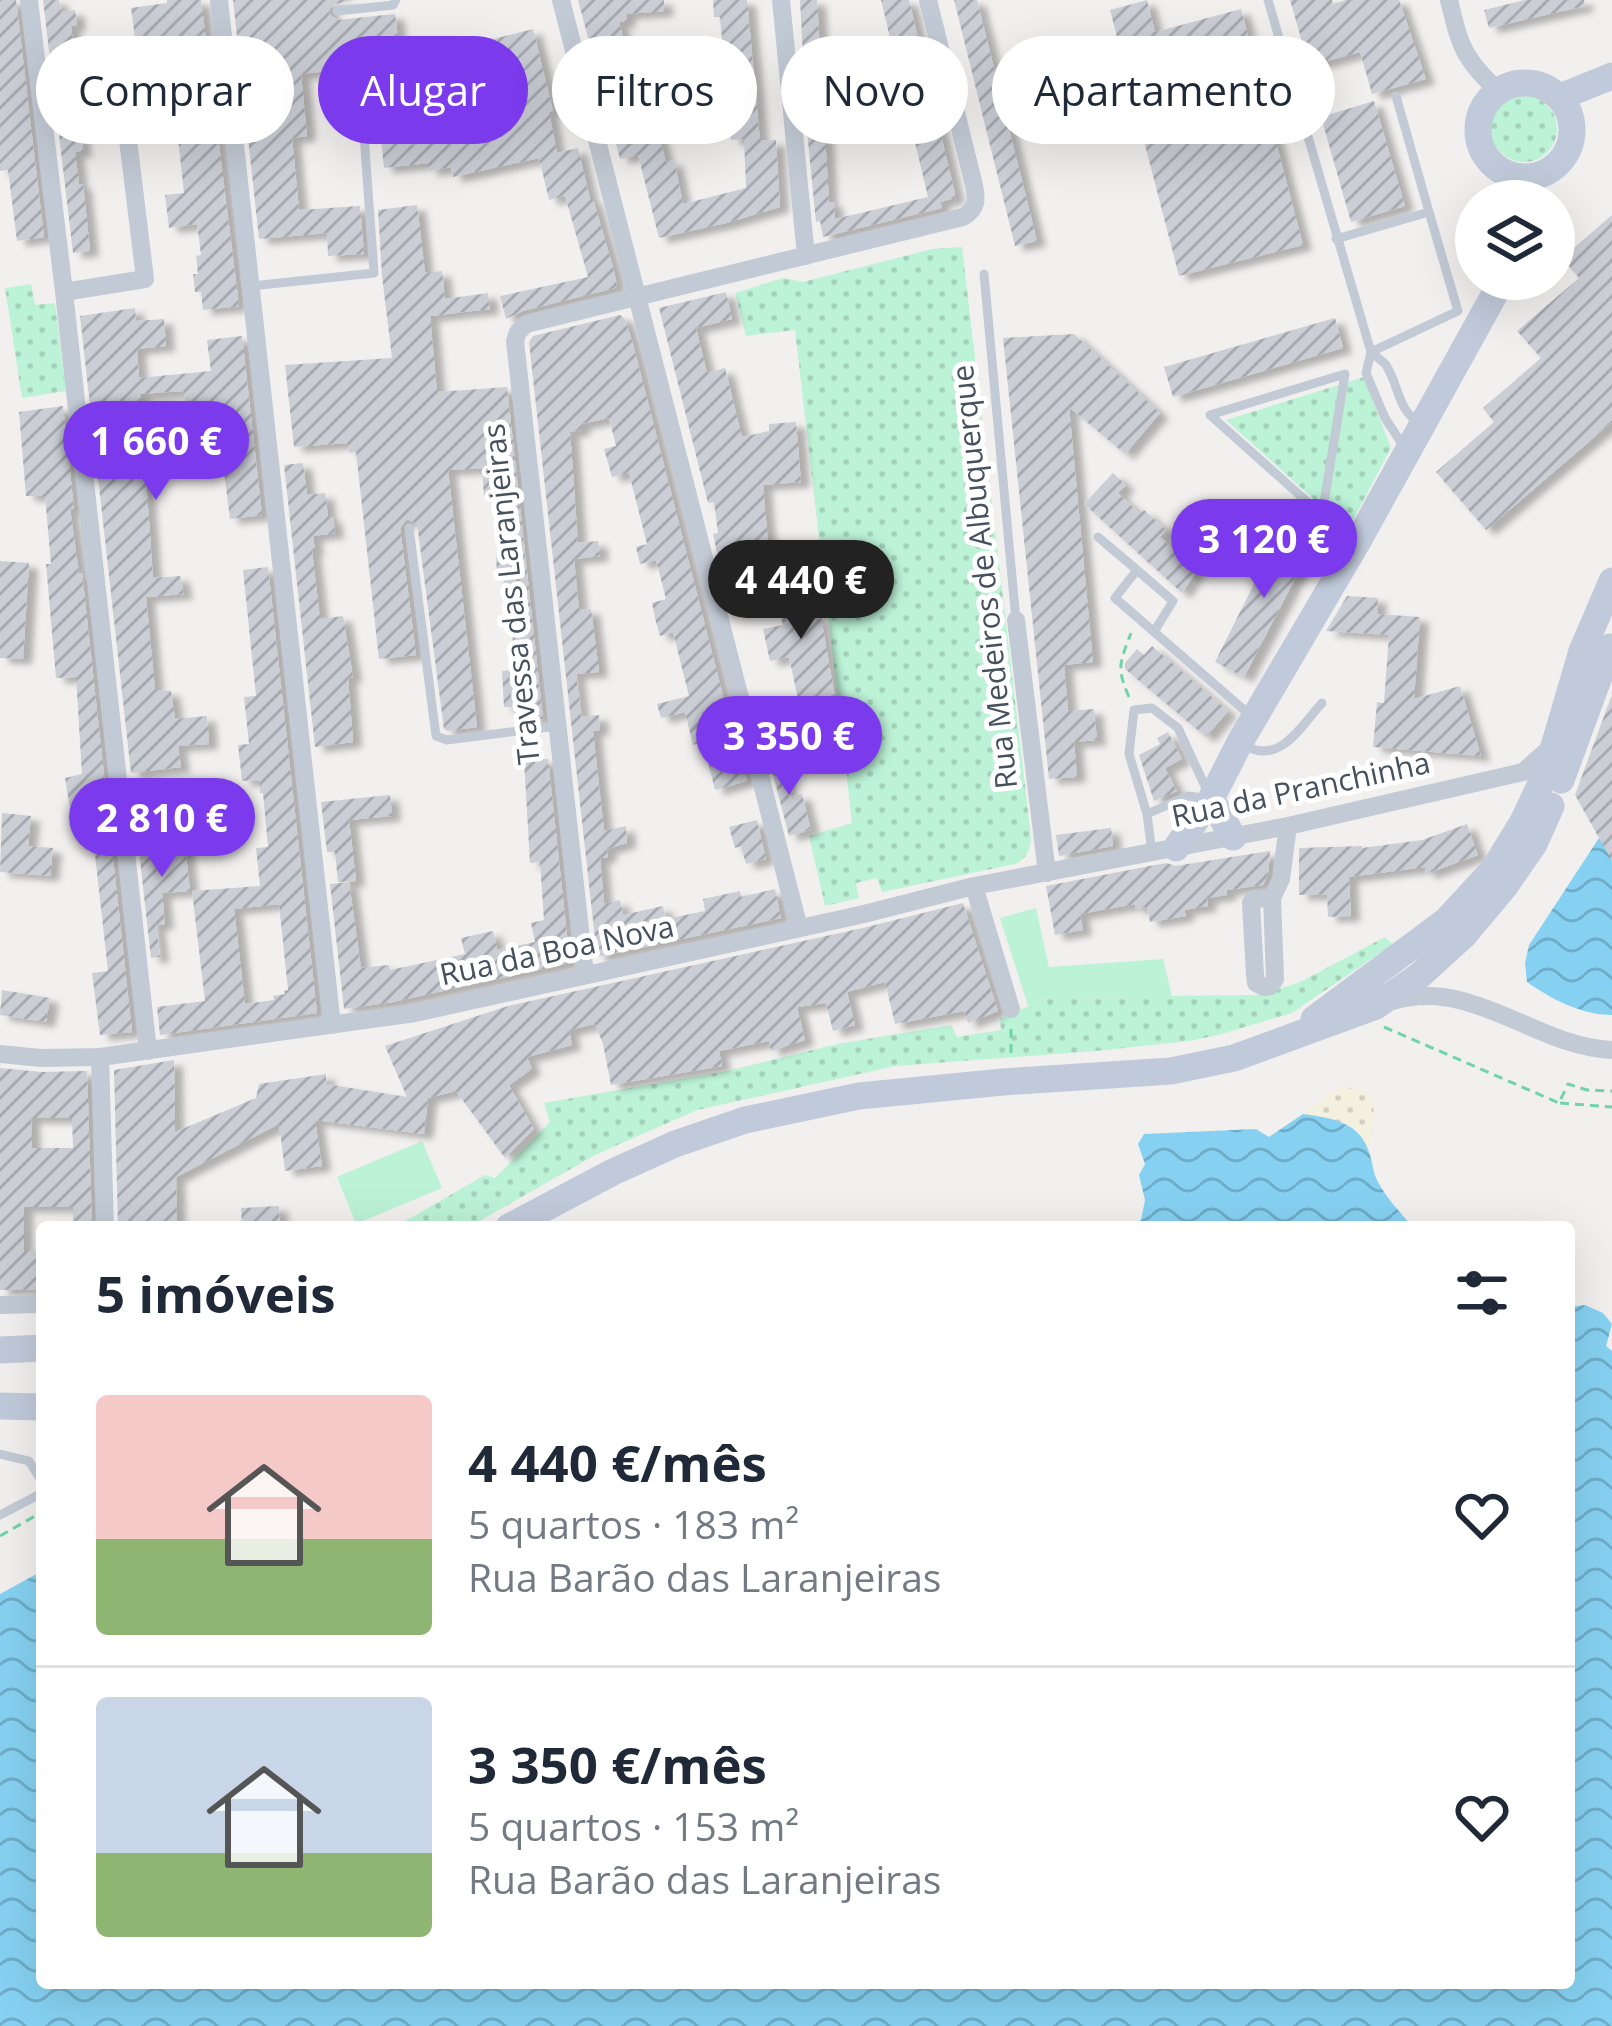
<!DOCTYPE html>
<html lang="pt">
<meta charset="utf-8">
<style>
body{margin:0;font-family:"Open Sans",sans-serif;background:#f6f6f7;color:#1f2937;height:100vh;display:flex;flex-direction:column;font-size:45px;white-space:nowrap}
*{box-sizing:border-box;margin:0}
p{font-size:39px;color:#747a83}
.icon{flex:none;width:66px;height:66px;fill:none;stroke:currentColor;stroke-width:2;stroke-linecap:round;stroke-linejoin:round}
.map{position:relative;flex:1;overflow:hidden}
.details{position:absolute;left:36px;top:1221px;width:1539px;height:768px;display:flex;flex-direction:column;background:#fff;border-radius:12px;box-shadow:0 12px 48px #0002}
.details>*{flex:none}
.banner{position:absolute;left:36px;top:36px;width:1542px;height:108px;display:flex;gap:24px}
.tools{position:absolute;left:1455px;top:180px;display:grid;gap:24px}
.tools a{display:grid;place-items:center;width:120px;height:120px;border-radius:50%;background:#fff;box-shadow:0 12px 48px #0002;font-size:60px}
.price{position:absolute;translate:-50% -102px;padding:0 27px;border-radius:42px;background:#7c3aed;color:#fff;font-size:39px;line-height:78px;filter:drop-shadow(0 3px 6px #0008)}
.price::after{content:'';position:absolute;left:50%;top:72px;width:36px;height:27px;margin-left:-18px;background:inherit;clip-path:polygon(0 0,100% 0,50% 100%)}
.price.current{background:#222;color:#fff}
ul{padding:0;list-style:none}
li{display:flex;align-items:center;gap:36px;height:300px;padding:0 60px}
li+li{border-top:3px solid #e0e1e3}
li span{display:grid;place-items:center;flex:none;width:336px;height:240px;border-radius:12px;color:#555}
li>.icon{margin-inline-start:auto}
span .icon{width:144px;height:144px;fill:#fffc;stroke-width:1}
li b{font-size:51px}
h2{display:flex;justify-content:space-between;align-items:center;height:144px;padding:0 60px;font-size:51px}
.tag{padding:0 42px;border-radius:54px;background:#fff;box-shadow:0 12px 48px #0002;font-size:42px;line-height:108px}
.tag.current{background:#7c3aed;color:#fff}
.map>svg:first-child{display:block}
</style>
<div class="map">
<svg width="1612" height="2026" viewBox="0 0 1612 2026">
<defs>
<pattern id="grass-dots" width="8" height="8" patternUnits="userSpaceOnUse" patternTransform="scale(3)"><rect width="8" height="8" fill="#bcf2d6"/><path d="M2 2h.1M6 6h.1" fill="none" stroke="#a3d1ba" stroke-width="1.8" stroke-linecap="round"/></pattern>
<pattern id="sand-dots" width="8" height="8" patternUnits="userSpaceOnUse" patternTransform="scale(3)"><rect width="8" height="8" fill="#f4f0e0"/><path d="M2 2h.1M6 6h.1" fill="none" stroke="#d3d0c3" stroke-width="1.8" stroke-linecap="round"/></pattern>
<pattern id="water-waves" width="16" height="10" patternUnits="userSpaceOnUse" patternTransform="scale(3)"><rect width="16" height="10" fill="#86d1f2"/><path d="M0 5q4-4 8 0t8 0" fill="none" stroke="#6facc7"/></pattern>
<pattern id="building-hatch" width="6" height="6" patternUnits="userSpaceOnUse" patternTransform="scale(3)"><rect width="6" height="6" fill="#cbced5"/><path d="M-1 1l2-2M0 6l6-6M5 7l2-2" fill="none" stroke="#a7aab0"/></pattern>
<filter id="shadow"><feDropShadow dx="9" dy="5.5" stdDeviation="3" flood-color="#0004"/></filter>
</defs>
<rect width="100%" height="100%" fill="#f2f0ef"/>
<path fill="url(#grass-dots)" d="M1491 129a33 33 0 1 1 66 0a33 33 0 1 1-66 0Z
M962 247 1031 837C1030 851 1027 858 1015 864L882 892 877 878 856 883 859 898 825 906 809 836 852 823 795 330 746 336 735 293 783 278 803 282 932 249Z
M31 284 35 305 55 303 66 391 22 398 5 288Z
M1364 377 1391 448 1351 524 1318 503 1226 420Z
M1385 937 1393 944 1292 1013 1218 1035 1189 1041 1096 1051 896 1066 697 1110 597 1154 469 1227H395L485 1175 495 1178 550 1122 544 1103 727 1071 837 1044 951 1025 957 1037 1001 1030 1000 1019 1048 997 1261 995 1300 982Z"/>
<path fill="url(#sand-dots)" d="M1339 1086 1369 1091 1373 1101 1374 1118 1369 1152 1354 1128 1303 1114Z"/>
<path fill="#bcf2d6" d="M1036 908 1049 967 1163 959 1172 996 1048 997 1028 1006 1000 918Z
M422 1141 442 1188 356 1224 337 1177Z"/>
<path fill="url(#water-waves)" d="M1599 838 1612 856V1015C1582 1015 1551 999 1527 982L1525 963 1529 945Z
M1303 1114C1333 1118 1361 1122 1370 1155 1373 1165 1373 1173 1378 1182 1387 1199 1401 1213 1413 1227H1131L1141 1220 1145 1200 1139 1175 1145 1164 1138 1144 1144 1134 1256 1129 1269 1137Z
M1585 1305 1603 1313 1612 1324 1606 1346 1612 1351V2026H0V1594L42 1571V1983H1569V1307Z"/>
<path fill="url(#building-hatch)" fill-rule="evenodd" filter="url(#shadow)" d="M0 0H16L44 237 17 241 8 170 0 171Z
M43 0H59L61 12 75 10 77 25 71 26 84 123 80 124 83 152H75L79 184H83L90 251 73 253Z
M167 0H201L239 306 203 310 201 292H195L193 274H198L196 256 201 255 197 224 169 228 165 195 184 193 178 139 193 138 180 71 185 70 181 39 170 40 169 35 135 39 131 8 167 3Z
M233 0H355L331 5 328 13 337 20 395 14 411 145 499 131 491 95 506 92 493 39 533 29 553 111 549 112 557 153 578 148 590 199H593L613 267 617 285 615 288 523 311 506 319 500 296 588 277 565 196 549 200 539 158 453 177 451 167 429 171 428 163 384 168 373 66 301 74 307 136 292 138 299 210 360 206 364 254 328 256 327 233 259 239Z
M578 0H664V11L626 14 627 22H619L628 56 618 58 631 103 649 98 666 162 674 160 683 204 746 188 744 139 731 140 720 17H714L713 0H747L760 141 776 140 780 207 726 223 659 238 638 155 620 159Z
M800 0H817L829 202H834L835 219 928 197 881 0H909L956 198 940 202 942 208 823 237 820 221 816 222 807 131Z
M954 0H977L1037 241 1015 246Z
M1147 0 1155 32 1241 9 1303 245 1179 276 1110 10Z
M1290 0H1332L1333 4 1346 0H1399L1426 79 1372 94 1360 52 1309 66Z
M1525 0H1584L1585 6 1489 28 1484 10Z
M1374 101 1405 206 1351 222 1321 117Z
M417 205 425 273 442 271 445 299 488 293 490 309 430 316 437 392 507 387 543 719 530 720V706L504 707 502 671 515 670 512 631 508 632 504 579 497 580 496 552H502L499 495 484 496 482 468 448 470 477 727 448 731 444 729 417 524 407 519 400 528 416 655 379 659 356 452 349 453 348 443 294 447 285 365 392 358 382 276 378 210Z
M1612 215V422L1486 530 1436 472 1494 422 1483 408 1541 358 1517 331 1579 278 1562 258Z
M726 292 732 319 696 328 707 373 725 368 742 437 769 431V424L796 422 801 482 763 485 769 556H774L780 578 733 591 725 561 719 562 713 534 718 533 714 502 708 503 659 308Z
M135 308 136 321 164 319 166 346 137 349 139 378 211 371 207 340 242 336 262 515 230 519 222 456H219L216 434 209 435 207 421H203L201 407 186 408 184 391 140 394 153 578 180 576 184 594 146 597 155 690 171 691 175 719 207 716 209 744 178 746 181 767 131 773 80 316Z
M620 315 625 319 633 344 738 754 740 753 747 781 715 790 703 742 693 745 685 712 661 718 657 704 689 696 673 632 660 636 655 618 652 603 666 599 656 560 640 564 636 547 647 544 629 473 612 477 604 449 616 446 609 418 581 424V430L570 432 578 543 598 541 600 556 574 559 579 610 591 609 599 672 576 674 581 717 599 715 600 730 593 731 604 831 626 826 627 843 607 849 608 857 600 858 604 904 620 900 623 915 663 906 665 919 705 911 703 899 740 891 741 897 775 889 781 918 597 957 529 342 533 336Z
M1335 318 1343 348 1173 397 1164 367Z
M1074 334 1160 413 1125 454 1069 407 1093 662 1064 665 1068 711 1094 709 1097 740 1074 742 1077 777 1049 779 1003 338Z
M63 406 74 509H70L79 573H82L132 1032 100 1035 92 973 108 971 92 828 74 832 65 778 82 774 76 677 56 678 46 564H51L45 496H26L19 412Z
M303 463 307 495 325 493 328 517H333L335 533 313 536 315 551H312L320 619 343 616 353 677 348 678 353 742 315 747 284 465Z
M1113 473 1126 485 1118 493 1140 514 1144 510 1166 530 1160 537 1197 571 1182 593 1084 504Z
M1283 526 1314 542 1244 677 1215 662Z
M0 561 29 563 23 659 0 658Z
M268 567 317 1013 160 1035 157 1007 205 1001 192 891 260 886 256 848 268 847 263 793H260L259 780 242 781 238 745 249 744 244 697 256 696 243 570ZM279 904 288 990 284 991 285 994 273 996 274 1000 245 1004 234 909Z
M804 576 813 620 821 618 835 697 799 704 789 657 770 661 763 629 783 625 774 583Z
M1347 596 1378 598 1377 614 1420 617 1414 699 1460 686 1481 756 1373 747 1377 702 1384 703 1389 635 1326 631Z
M1152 646 1228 711 1206 737 1125 669V663L1137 649 1144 655Z
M1611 697H1612V861L1575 795Z
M1168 732 1182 759 1165 768 1177 791 1154 801 1139 755 1160 744 1157 738Z
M776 745 789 797 802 794 811 830 789 836 766 747Z
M548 759 570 963 393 1002 344 1009 330 884 349 882 361 968 389 965 390 970 465 954 461 938 493 931 497 950 535 942 531 923 544 920 540 862 530 863 524 760Z
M390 795 392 816 349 820 356 881 338 882 335 852H327L321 802Z
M2 813 31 816 28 846 53 848 50 876 0 872Z
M757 820 766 859 746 864 741 846 735 848 729 827Z
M1467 824 1478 855 1426 874 1425 867 1349 877 1351 916 1328 917 1327 894 1299 895V848L1362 846V848L1422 840Z
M1111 828 1113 846 1059 856 1056 835Z
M184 837 190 891 162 893 165 924 156 925 160 957 151 958 138 842Z
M1270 851 1268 875 1263 885 1227 890V895L1207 898 1208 906 1184 910 1186 916 1150 922 1147 907 1136 909 1135 904 1080 914 1083 930 1055 935 1046 886 1155 865 1167 863 1175 866Z
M963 903 998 1011 968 1023 964 1011 895 1024 885 982 847 992 855 1025 833 1031 826 1003 797 1007 805 1040 771 1051 769 1041 719 1051 722 1066 611 1085 603 1044 595 1024 569 1030 572 1045 527 1057 532 1069 509 1085 534 1129 505 1158 456 1091 428 1098 424 1134 315 1120 322 1166 285 1171 279 1124 176 1177 177 1227H118L114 1070 174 1060 175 1132 256 1098 259 1084 326 1074V1084L407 1097 385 1046 508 1006 867 927Z
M2 990 50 998 46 1022 0 1015Z
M0 1068 41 1072 87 1071 92 1227H73V1207H24V1251H42V1289L0 1290ZM31 1118H72L73 1148H32Z
M279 1206 280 1227H242L241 1208Z"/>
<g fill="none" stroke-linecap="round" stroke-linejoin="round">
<path stroke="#71d2ac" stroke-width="3" stroke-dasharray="9 6" stroke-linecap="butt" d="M1129 697C1116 668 1120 662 1131 633
M1384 1027 1559 1103 1568 1084 1587 1090 1612 1091
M1011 1029V1055
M1560 1103 1612 1107
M0 1536 42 1512"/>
<path stroke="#c2cad5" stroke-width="9" d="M1268 0 1371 352 1458 311 1429 212 1336 239
M337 11 393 5 396 0
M1396 96 1429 212
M984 274 1016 620
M251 286 374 273 361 94
M1371 352 1366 373 1385 418 1406 450
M1371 352C1373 354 1385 363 1386 365 1400 387 1396 408 1421 425
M1345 374 1322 515 1210 415Z
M1322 515 1357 540
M409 528 436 736 447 740 557 726
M1098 537 1137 570
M1154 632 1173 601 1137 570 1115 598 1251 716
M746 723 842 708
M1244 745C1280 766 1300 727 1322 703
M1147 814 1188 796 1211 799 1178 728 1152 708 1134 710 1129 754 1147 814 1152 853
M0 1454 29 1461 42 1482
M0 1515 42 1493"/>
<path stroke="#c2cad5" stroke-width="18" d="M29 0 64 292 148 1051
M219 0 332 1025
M561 0 799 928
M781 0 806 256
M1449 0C1460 46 1463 58 1498 91
M64 292 145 279 125 115
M1016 620 1047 873
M974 886 1011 1009
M1272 898 1254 899 1251 903 1255 975 1256 983 1264 987 1270 986 1275 979 1272 898 1281 879 1288 826
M585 975 515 341 518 332 526 324 963 217C977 209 977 200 974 185L928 0
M1393 1001C1472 977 1536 1047 1612 1050
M0 1054 41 1058 100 1057 415 1013 864 914 974 886 1288 826 1523 772 1550 748
M100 1057 105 1227
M0 1305 42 1304"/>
<path stroke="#c1cada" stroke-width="27" d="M1478 130a47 47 0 1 1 94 0a47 47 0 1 1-94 0Z
M1560 97 1612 76
M1582 651 1612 581
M1211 799 1233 837
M1176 848 1211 799 1240 742 1358 541 1503 279
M1314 1019 1447 920 1494 869 1524 820
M509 1227 613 1172 675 1144 745 1120 859 1096 1003 1082 1171 1071 1234 1058 1376 1006 1419 976 1464 935 1505 886 1534 844 1551 806
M0 1350 42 1348
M0 1406 42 1407"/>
<path stroke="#c1cada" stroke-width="27" d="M1561 780 1610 647
M1524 820 1547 770 1582 651"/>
</g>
<g text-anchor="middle" stroke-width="10" stroke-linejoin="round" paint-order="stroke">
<g font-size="30" fill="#46515e" stroke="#fff">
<text transform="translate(985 577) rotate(-96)" y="10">Rua Medeiros de Albuquerque</text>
<text transform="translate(512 594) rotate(-96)" y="10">Travessa das Laranjeiras</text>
<text transform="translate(1301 790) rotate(-12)" y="10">Rua da Pranchinha</text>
<text transform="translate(557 951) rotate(-12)" y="10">Rua da Boa Nova</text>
</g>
</g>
</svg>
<div class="tools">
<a><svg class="icon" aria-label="layers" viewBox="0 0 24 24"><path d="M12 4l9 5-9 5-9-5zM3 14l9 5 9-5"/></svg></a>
</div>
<b class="price" style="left:156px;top:503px">1 660 €</b>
<b class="price" style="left:1264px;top:601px">3 120 €</b>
<b class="price current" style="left:801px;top:642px">4 440 €</b>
<b class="price" style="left:789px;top:798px">3 350 €</b>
<b class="price" style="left:162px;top:880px">2 810 €</b>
<div class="banner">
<a class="tag">Comprar</a>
<a class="tag current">Alugar</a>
<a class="tag">Filtros</a>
<a class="tag">Novo</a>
<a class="tag">Apartamento</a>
</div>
<section class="details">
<h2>5 imóveis<svg class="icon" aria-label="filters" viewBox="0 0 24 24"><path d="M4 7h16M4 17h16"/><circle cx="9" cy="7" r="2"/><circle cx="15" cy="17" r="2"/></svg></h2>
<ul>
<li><span style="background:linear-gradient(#f6c9c9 60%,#8fb573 0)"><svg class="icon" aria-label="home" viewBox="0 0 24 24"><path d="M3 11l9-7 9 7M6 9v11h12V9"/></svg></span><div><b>4 440 €/mês</b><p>5 quartos · 183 m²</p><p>Rua Barão das Laranjeiras</p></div><svg class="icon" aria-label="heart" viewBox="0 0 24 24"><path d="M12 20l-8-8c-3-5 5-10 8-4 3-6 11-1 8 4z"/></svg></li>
<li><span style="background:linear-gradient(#c9d6e8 65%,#8fb573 0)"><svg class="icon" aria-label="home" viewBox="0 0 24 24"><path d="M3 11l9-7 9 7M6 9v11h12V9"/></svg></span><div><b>3 350 €/mês</b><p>5 quartos · 153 m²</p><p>Rua Barão das Laranjeiras</p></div><svg class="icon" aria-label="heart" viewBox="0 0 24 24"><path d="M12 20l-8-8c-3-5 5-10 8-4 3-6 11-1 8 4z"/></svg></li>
</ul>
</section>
</div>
